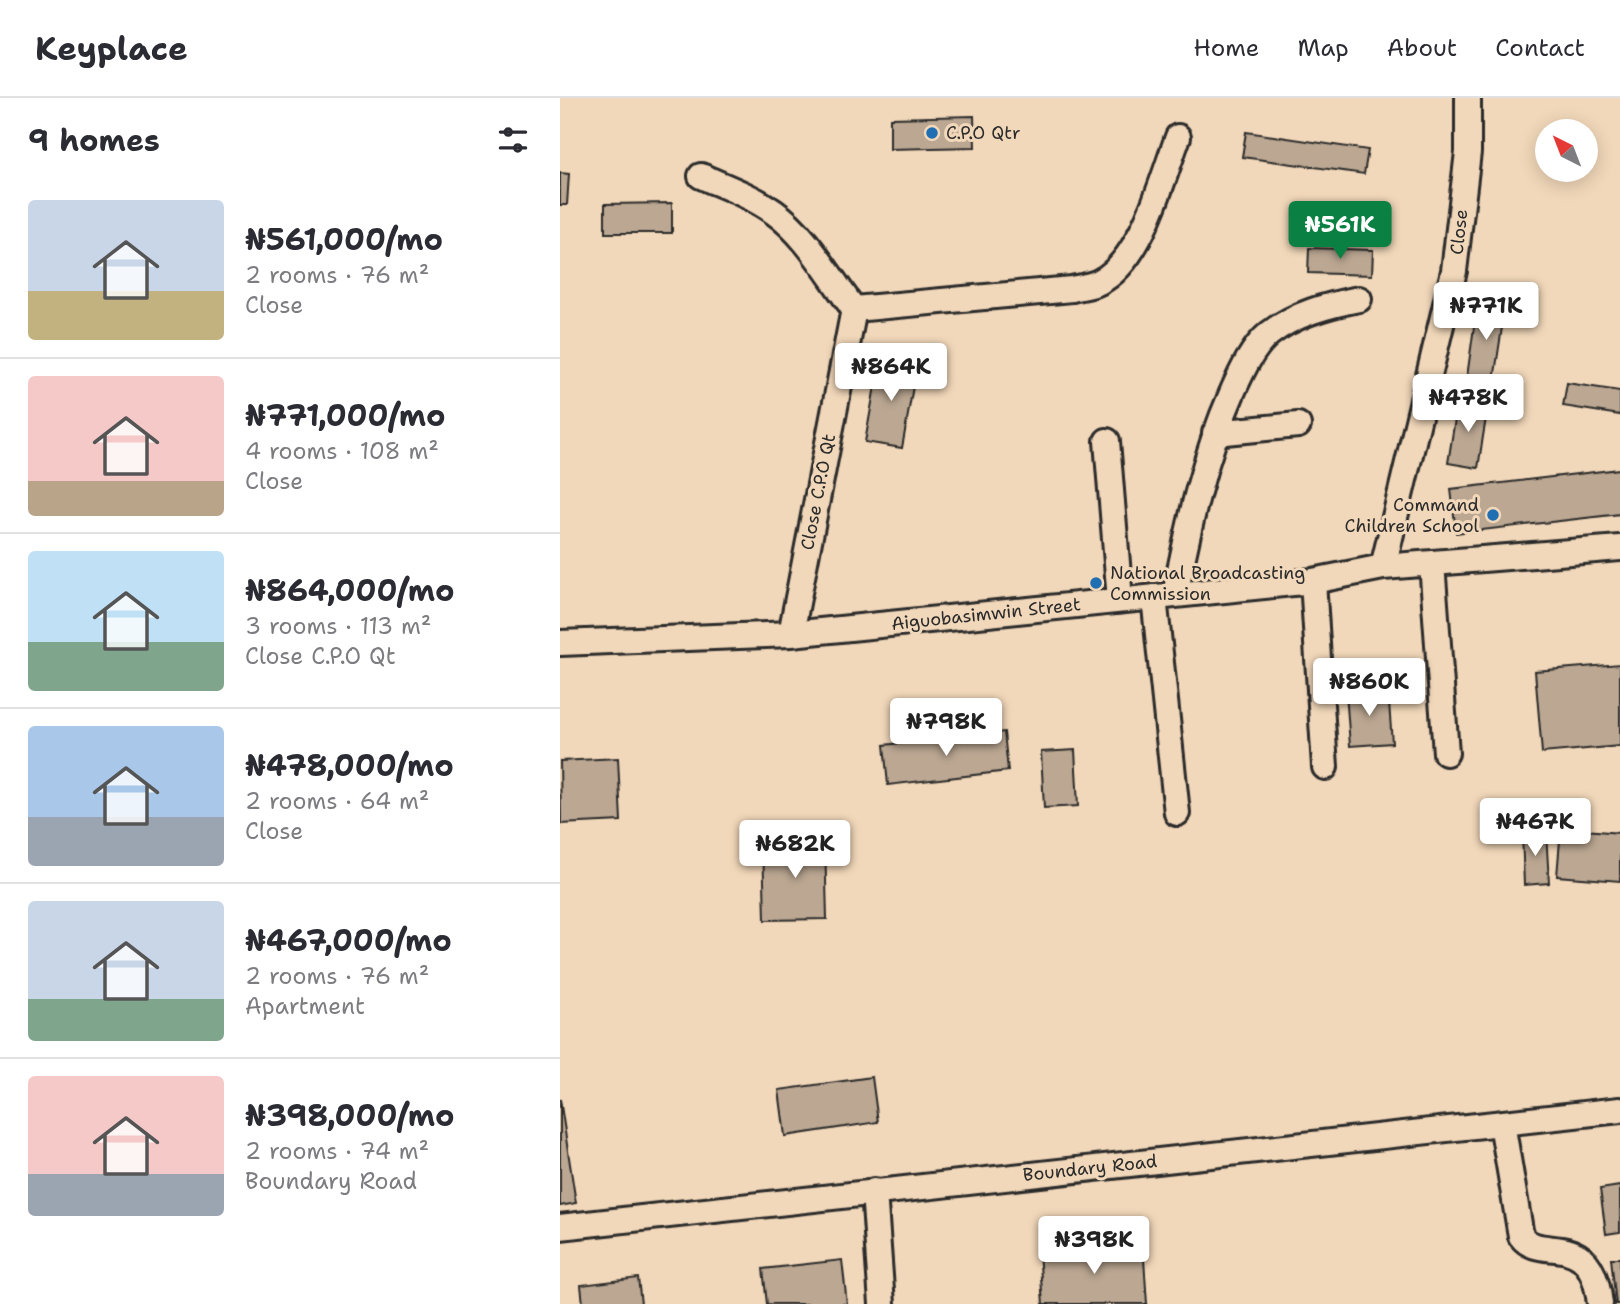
<!DOCTYPE html>
<meta charset="utf-8">
<style>
body{margin:0;font-family:"Shantell Sans",sans-serif;background:#f7f7f7;color:#2b2b33;height:100vh;display:flex;flex-direction:column;font-size:26px;white-space:nowrap}
*{box-sizing:border-box;margin:0}
p{font-size:23px;color:#7c7c81}
.icon{flex:none;width:38px;height:38px;fill:none;stroke:currentColor;stroke-width:2;stroke-linecap:round;stroke-linejoin:round}
.map{position:relative;flex:1;overflow:hidden}
.sheet{display:flex;flex-direction:column;background:#fff;width:560px}
.sheet>*{flex:none}
.needle{width:46px;rotate:318deg}
.buttons{position:absolute;left:975px;top:21px;display:grid;gap:14px}
.buttons a{display:grid;place-items:center;width:63px;height:63px;border-radius:50%;background:#fff;box-shadow:0 4px 18px #0003;font-size:35px}
.price{position:absolute;translate:-50% -60px;padding:0 16px;border-radius:7px;background:#fff;color:#222;font-size:23px;line-height:46px;filter:drop-shadow(0 2px 4px #0008)}
.price::after{content:'';position:absolute;left:50%;top:42px;width:21px;height:16px;margin-left:-10px;background:inherit;clip-path:polygon(0 0,100% 0,50% 100%)}
.price.selected{background:#0b8043;color:#fff}
ul{padding:0;list-style:none}
li{display:flex;align-items:center;gap:21px;height:175px;padding:0 28px}
li+li{border-top:2px solid #e1e1e2}
li span{display:grid;place-items:center;flex:none;width:196px;height:140px;border-radius:7px;color:#555}
li>.icon{margin-inline-start:auto}
span .icon{width:84px;height:84px;fill:#fffc;stroke-width:1}
li b{font-size:30px}
h2{display:flex;justify-content:space-between;align-items:center;height:84px;padding:0 28px;font-size:30px}
header{display:flex;align-items:center;gap:42px;box-sizing:border-box;height:98px;padding:0 35px;background:#fff;border-bottom:2px solid #e1e1e2}
header strong{font-size:33px}
nav{display:flex;gap:38px;margin-inline-start:auto;font-size:24px}
main{display:flex;flex:1;min-height:0}
.map>svg:first-child{display:block}
</style>
<header>
<strong>Keyplace</strong>
<nav><a>Home</a><a>Map</a><a>About</a><a>Contact</a></nav>
</header>
<main>
<section class="sheet">
<h2>9 homes<svg class="icon" aria-label="filters" viewBox="0 0 24 24"><path d="M4 7h16M4 17h16"/><circle cx="9" cy="7" r="2"/><circle cx="15" cy="17" r="2"/></svg></h2>
<ul>
<li><span style="background:linear-gradient(#c9d6e8 65%,#c2b280 0)"><svg class="icon" aria-label="home" viewBox="0 0 24 24"><path d="M3 11l9-7 9 7M6 9v11h12V9"/></svg></span><div><b>₦561,000/mo</b><p>2 rooms · 76 m²</p><p>Close</p></div></li>
<li><span style="background:linear-gradient(#f6c9c9 75%,#b9a48a 0)"><svg class="icon" aria-label="home" viewBox="0 0 24 24"><path d="M3 11l9-7 9 7M6 9v11h12V9"/></svg></span><div><b>₦771,000/mo</b><p>4 rooms · 108 m²</p><p>Close</p></div></li>
<li><span style="background:linear-gradient(#bfe0f5 65%,#7fa58c 0)"><svg class="icon" aria-label="home" viewBox="0 0 24 24"><path d="M3 11l9-7 9 7M6 9v11h12V9"/></svg></span><div><b>₦864,000/mo</b><p>3 rooms · 113 m²</p><p>Close C.P.O Qt</p></div></li>
<li><span style="background:linear-gradient(#a9c7e8 65%,#9aa5b1 0)"><svg class="icon" aria-label="home" viewBox="0 0 24 24"><path d="M3 11l9-7 9 7M6 9v11h12V9"/></svg></span><div><b>₦478,000/mo</b><p>2 rooms · 64 m²</p><p>Close</p></div></li>
<li><span style="background:linear-gradient(#c9d6e8 70%,#7fa58c 0)"><svg class="icon" aria-label="home" viewBox="0 0 24 24"><path d="M3 11l9-7 9 7M6 9v11h12V9"/></svg></span><div><b>₦467,000/mo</b><p>2 rooms · 76 m²</p><p>Apartment</p></div></li>
<li><span style="background:linear-gradient(#f6c9c9 70%,#9aa5b1 0)"><svg class="icon" aria-label="home" viewBox="0 0 24 24"><path d="M3 11l9-7 9 7M6 9v11h12V9"/></svg></span><div><b>₦398,000/mo</b><p>2 rooms · 74 m²</p><p>Boundary Road</p></div></li>
</ul>
</section>
<div class="map">
<svg width="1060" height="1206" viewBox="0 0 1060 1206">
<rect width="100%" height="100%" fill="#f2d8ba"/>
<filter id="ink" filterUnits="userSpaceOnUse"><feTurbulence type="fractalNoise" baseFrequency=".0143" numOctaves="2"/><feDisplacementMap in="SourceGraphic" scale="14" xChannelSelector="R" yChannelSelector="G"/><feConvolveMatrix kernelMatrix="1 2 1 2 8 2 1 2 1" color-interpolation-filters="sRGB"/></filter>
<g filter="url(#ink)">
<path fill="#bba792" stroke="#2b2b2b" stroke-width="2" d="M414 18 415 49 330 51V20Z
M686 34 808 52 804 76 682 59Z
M0 75 9 76 7 107H0Z
M112 105V135H45V106Z
M749 150 813 152 812 177 748 175Z
M918 200 946 203 933 289 906 286Z
M320 260 357 266 342 350 305 344Z
M1007 285 1060 293V317L1003 308Z
M898 302 928 307 918 370 888 365Z
M1060 371V416L896 435 891 391Z
M1060 566V648L982 655 975 573Z
M828 591 832 645 790 648 786 594Z
M444 634 448 673 328 687 324 647Z
M515 652 518 708 484 710 481 654Z
M58 660 61 723 1 726 0 663Z
M1001 730 1060 735V783L997 778Z
M986 733 989 785 964 787 962 735Z
M265 742 267 821 205 822 203 744Z
M312 979 318 1024 225 1038 219 992Z
M0 1001 16 1105 0 1108Z
M1060 1088V1134L1046 1136 1040 1091Z
M583 1146 587 1206H483L479 1154Z
M1051 1160H1060V1206H1056Z
M282 1162 287 1206H207L203 1171Z
M78 1180 81 1206H23L21 1187Z"/>
<g fill="none" stroke-linecap="round" stroke-linejoin="round">
<g stroke="#2b2b2b" stroke-width="30">
<path id="minor" d="M141 78C166 89 192 98 214 114 247 137 270 180 294 211
M294 211 512 191C521 189 531 188 539 184 582 163 602 81 618 39
M655 335 738 327
M547 343 560 502
M872 465 886 655
M823 469 894 173 908 54V0
M753 483 765 669
M615 497C629 427 643 361 672 295 681 275 692 250 709 236 734 216 768 207 799 201
M594 499 617 715
M231 536 294 211
M0 545 231 536 753 483 823 469 1060 450
M942 1025 961 1138C981 1166 1031 1126 1040 1206
M314 1093 322 1206
M0 1129 1060 1012"/>
</g>
<use href="#minor" stroke="#f2d8ba" stroke-width="24"/>
</g>
</g>
<g fill="#1f6fb2" stroke="#f2d8ba" stroke-width="2.5">
<circle cx="372" cy="35" r="7"/>
<circle cx="933" cy="417" r="7"/>
<circle cx="536" cy="485" r="7"/>
</g>
<g text-anchor="middle" stroke-width="6" stroke-linejoin="round" paint-order="stroke">
<g font-size="18" fill="#2b2b2b" stroke="#f2d8ba" text-anchor="start">
<text x="386" y="41">C.P.O Qtr</text>
<text x="919" y="413" text-anchor="end">Command<tspan x="919" dy="21">Children School</tspan></text>
<text x="550" y="481">National Broadcasting<tspan x="550" dy="21">Commission</tspan></text>
</g>
<g font-size="18" fill="#2b2b2b" stroke="#f2d8ba">
<text transform="translate(899 134) rotate(-84)" y="6">Close</text>
<text transform="translate(258 394) rotate(-79)" y="6">Close C.P.O Qt</text>
<text transform="translate(426 516) rotate(-6)" y="6">Aiguobasimwin Street</text>
<text transform="translate(530 1070) rotate(-6)" y="6">Boundary Road</text>
</g>
</g>
</svg>
<div class="buttons">
<a><svg class="needle" viewBox="-14 -14 28 28"><path d="M0-13l5 13h-10z" fill="#e53935"/><path d="M0 13l5-13h-10z" fill="#7c7c81"/></svg></a>
</div>
<b class="price selected" style="left:780px;top:163px">₦561K</b>
<b class="price" style="left:926px;top:244px">₦771K</b>
<b class="price" style="left:331px;top:305px">₦864K</b>
<b class="price" style="left:908px;top:336px">₦478K</b>
<b class="price" style="left:809px;top:620px">₦860K</b>
<b class="price" style="left:386px;top:660px">₦798K</b>
<b class="price" style="left:975px;top:760px">₦467K</b>
<b class="price" style="left:235px;top:782px">₦682K</b>
<b class="price" style="left:534px;top:1178px">₦398K</b>
</div>
</main>
